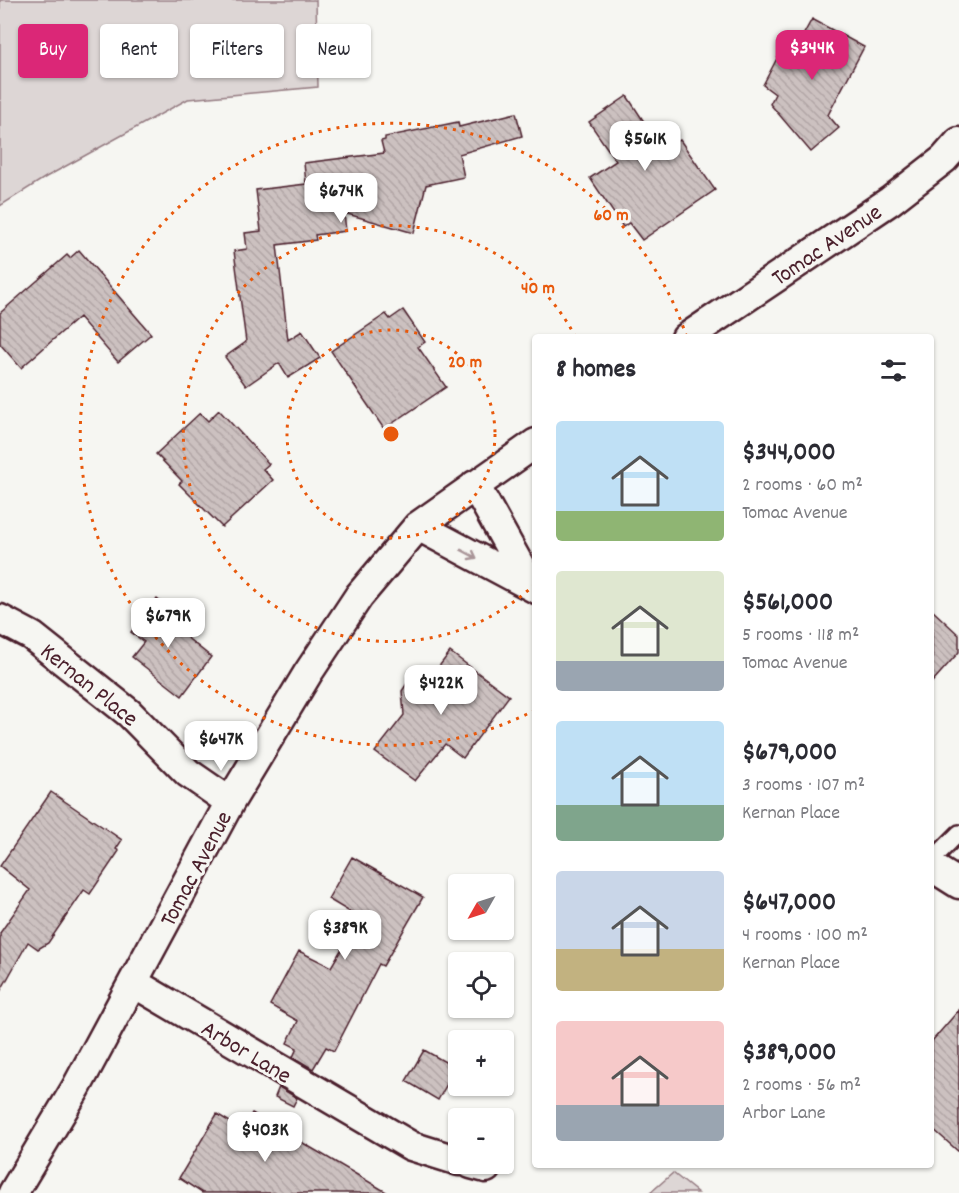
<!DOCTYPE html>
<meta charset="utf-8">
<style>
body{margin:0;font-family:Dekko,sans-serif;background:#f2f2f3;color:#2b2b33;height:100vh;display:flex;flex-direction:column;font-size:22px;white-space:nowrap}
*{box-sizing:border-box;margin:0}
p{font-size:20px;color:#7c7c81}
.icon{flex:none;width:33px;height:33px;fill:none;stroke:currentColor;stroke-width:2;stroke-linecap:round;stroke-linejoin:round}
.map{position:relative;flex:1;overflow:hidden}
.side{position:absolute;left:532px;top:334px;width:402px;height:834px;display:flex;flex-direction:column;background:#fff;border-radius:6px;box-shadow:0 2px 4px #0004}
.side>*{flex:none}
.top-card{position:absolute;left:18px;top:24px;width:424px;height:54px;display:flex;gap:12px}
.needle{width:39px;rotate:231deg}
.fabs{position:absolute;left:448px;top:874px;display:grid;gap:12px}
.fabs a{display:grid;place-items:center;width:66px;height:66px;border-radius:6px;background:#fff;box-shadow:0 2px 4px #0004;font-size:30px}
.price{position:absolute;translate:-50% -51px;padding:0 14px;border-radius:12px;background:#fff;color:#222;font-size:20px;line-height:39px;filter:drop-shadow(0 2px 3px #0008)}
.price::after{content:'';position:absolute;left:50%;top:36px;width:18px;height:14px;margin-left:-9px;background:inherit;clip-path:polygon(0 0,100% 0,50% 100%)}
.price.on{background:#db2777;color:#fff}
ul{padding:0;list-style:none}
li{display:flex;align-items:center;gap:18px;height:150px;padding:0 24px}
li span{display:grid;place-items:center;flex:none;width:168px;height:120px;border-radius:6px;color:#555}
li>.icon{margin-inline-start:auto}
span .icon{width:72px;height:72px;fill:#fffc;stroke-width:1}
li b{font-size:26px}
h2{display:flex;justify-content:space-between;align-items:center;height:72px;padding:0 24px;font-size:26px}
.pill{padding:0 21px;border-radius:6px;background:#fff;box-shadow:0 2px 4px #0004;font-size:21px;line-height:54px}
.pill.on{background:#db2777;color:#fff}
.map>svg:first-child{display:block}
</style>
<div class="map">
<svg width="959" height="1193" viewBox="0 0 959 1193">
<defs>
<pattern id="building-back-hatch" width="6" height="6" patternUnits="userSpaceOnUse" patternTransform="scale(1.5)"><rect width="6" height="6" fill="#ccc1c0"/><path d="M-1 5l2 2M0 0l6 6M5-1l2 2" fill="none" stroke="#b1a5a5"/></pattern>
</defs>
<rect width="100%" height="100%" fill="#f6f6f2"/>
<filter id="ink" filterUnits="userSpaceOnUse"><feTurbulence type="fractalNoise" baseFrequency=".0167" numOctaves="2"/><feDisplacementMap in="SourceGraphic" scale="12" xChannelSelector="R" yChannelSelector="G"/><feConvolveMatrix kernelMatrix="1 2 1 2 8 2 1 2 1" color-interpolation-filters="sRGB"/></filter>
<g filter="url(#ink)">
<path fill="#ddd6d5" stroke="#947a80" stroke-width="1.5" d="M0 0H316L318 87 188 99 46 177 0 206Z
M673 1173 698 1193H650Z"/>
<path fill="url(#building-back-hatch)" stroke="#4a1f2b" stroke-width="1.5" d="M812 19 864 47 828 115 839 128 811 152 770 104 775 94 763 85 782 49 785 51 794 36 801 39Z
M627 96 662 149 680 140 715 190 642 240 629 223 623 227 590 178 616 161 589 122Z
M516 113 522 136 459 154 464 177 426 185 414 233 344 213 346 231 315 235 316 240 277 245 288 340 302 331 320 358 288 378 279 363 246 386 225 357 246 342 234 251 247 249 245 233 261 231 256 190 306 184 304 163 384 153 381 141 385 140V137L458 122 459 127Z
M79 250 151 334 118 362 79 317 21 368 0 344V313L67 255 70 258Z
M403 310 425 342 418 347 446 387 384 429 331 351 386 314 390 319Z
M219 410 269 464 263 469 273 480 222 527 179 484 182 481 156 454 200 413 208 421Z
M157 599 187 623 180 632 211 657 182 696 132 657 144 642 131 632Z
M932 610 959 635V652L932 682Z
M450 652 509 696 463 758 445 744 415 781 375 752 404 715 402 691 408 682 430 678Z
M51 792 122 840 116 849 119 851 90 894 84 890 48 943 38 949 28 942 0 992V933L30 890 0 866Z
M352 857 423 897 383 966 379 964 334 1051 326 1047 313 1069 293 1057 297 1048 287 1043 298 1021 270 1005 299 951 331 967 360 918 328 899Z
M959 1010V1152L932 1128V1041Z
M424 1050 456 1068 438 1100 406 1081Z
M279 1087 297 1098 293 1106 275 1097Z
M252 1113 388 1193H202L179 1178 217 1114 243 1130Z"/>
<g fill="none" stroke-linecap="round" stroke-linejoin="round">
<g stroke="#4a1f2b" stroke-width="20">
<path id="service" d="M932 860 959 833"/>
</g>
<g stroke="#4a1f2b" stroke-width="33">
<path id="minor" d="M686 338 890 201 944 159 959 142
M475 485 531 586
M418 526 536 589
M0 619 32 636 129 713 188 773 230 802
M932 867 959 884
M134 983 411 1146 459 1161
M471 1164 486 1168
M13 1193 76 1088 230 802 308 673 359 596 418 526 536 443"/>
</g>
<use href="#service" stroke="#f6f6f2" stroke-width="15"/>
<use href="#minor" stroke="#f6f6f2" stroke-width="28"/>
</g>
<defs><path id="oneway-shaft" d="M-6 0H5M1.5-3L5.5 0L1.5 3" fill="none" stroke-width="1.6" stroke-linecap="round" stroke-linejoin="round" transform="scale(1.5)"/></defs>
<use stroke="#a99598" href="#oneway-shaft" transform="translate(469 554) rotate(28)"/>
</g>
<g fill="none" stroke="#e8590c" stroke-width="3" stroke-dasharray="3 6">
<circle cx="391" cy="434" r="104"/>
<path d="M535 584A208 208 0 1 1 575 336"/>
<path d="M535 710A311 311 0 1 1 686 335"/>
</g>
<g text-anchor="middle" stroke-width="6" stroke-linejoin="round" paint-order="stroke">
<g font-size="24" fill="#4a1f2b" stroke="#f6f6f2">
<text transform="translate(826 244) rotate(-34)" y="8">Tomac Avenue</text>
<text transform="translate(90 684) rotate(39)" y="8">Kernan Place</text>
<text transform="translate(195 868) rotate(-62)" y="8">Tomac Avenue</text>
<text transform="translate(247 1051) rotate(31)" y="8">Arbor Lane</text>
</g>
</g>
<circle cx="391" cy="434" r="9" fill="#e8590c" stroke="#f6f6f2" stroke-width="3"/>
<g font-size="18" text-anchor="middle" font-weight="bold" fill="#e8590c" stroke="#f6f6f2" stroke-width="6" stroke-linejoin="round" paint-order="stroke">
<text x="611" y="220">60 m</text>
<text x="538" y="293">40 m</text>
<text x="465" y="367">20 m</text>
</g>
</svg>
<div class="fabs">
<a><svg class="needle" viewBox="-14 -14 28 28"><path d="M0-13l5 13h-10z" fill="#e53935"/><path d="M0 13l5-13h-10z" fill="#7c7c81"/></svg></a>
<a><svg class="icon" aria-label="locate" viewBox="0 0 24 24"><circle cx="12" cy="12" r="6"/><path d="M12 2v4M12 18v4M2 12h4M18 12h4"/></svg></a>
<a>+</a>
<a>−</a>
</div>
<b class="price on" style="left:812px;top:81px">$344K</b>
<b class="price" style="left:645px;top:172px">$561K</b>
<b class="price" style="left:341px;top:224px">$674K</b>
<b class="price" style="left:168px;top:649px">$679K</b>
<b class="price" style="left:441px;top:716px">$422K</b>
<b class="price" style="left:221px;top:772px">$647K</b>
<b class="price" style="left:345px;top:961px">$389K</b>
<b class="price" style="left:265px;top:1163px">$403K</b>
<div class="top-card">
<a class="pill on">Buy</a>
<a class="pill">Rent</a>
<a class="pill">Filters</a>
<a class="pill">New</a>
</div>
<section class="side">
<h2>8 homes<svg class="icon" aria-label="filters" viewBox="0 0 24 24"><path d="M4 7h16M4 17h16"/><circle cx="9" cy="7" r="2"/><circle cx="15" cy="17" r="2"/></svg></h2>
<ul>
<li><span style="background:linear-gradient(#bfe0f5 75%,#8fb573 0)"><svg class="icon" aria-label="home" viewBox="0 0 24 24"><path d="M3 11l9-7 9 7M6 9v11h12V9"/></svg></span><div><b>$344,000</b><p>2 rooms · 60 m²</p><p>Tomac Avenue</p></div></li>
<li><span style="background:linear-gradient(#dfe7d0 75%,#9aa5b1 0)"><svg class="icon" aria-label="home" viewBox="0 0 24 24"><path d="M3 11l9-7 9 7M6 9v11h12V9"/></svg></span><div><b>$561,000</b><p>5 rooms · 118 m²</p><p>Tomac Avenue</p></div></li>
<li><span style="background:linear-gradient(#bfe0f5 70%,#7fa58c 0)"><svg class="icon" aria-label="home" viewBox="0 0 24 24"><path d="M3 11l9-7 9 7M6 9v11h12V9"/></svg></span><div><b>$679,000</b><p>3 rooms · 107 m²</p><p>Kernan Place</p></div></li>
<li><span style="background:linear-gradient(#c9d6e8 65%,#c2b280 0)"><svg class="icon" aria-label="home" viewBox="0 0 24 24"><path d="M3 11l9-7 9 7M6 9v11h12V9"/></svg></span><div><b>$647,000</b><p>4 rooms · 100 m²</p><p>Kernan Place</p></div></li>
<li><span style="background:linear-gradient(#f6c9c9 70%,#9aa5b1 0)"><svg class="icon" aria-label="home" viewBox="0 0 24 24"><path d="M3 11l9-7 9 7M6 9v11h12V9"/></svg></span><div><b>$389,000</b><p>2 rooms · 56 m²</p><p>Arbor Lane</p></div></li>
</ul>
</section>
</div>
